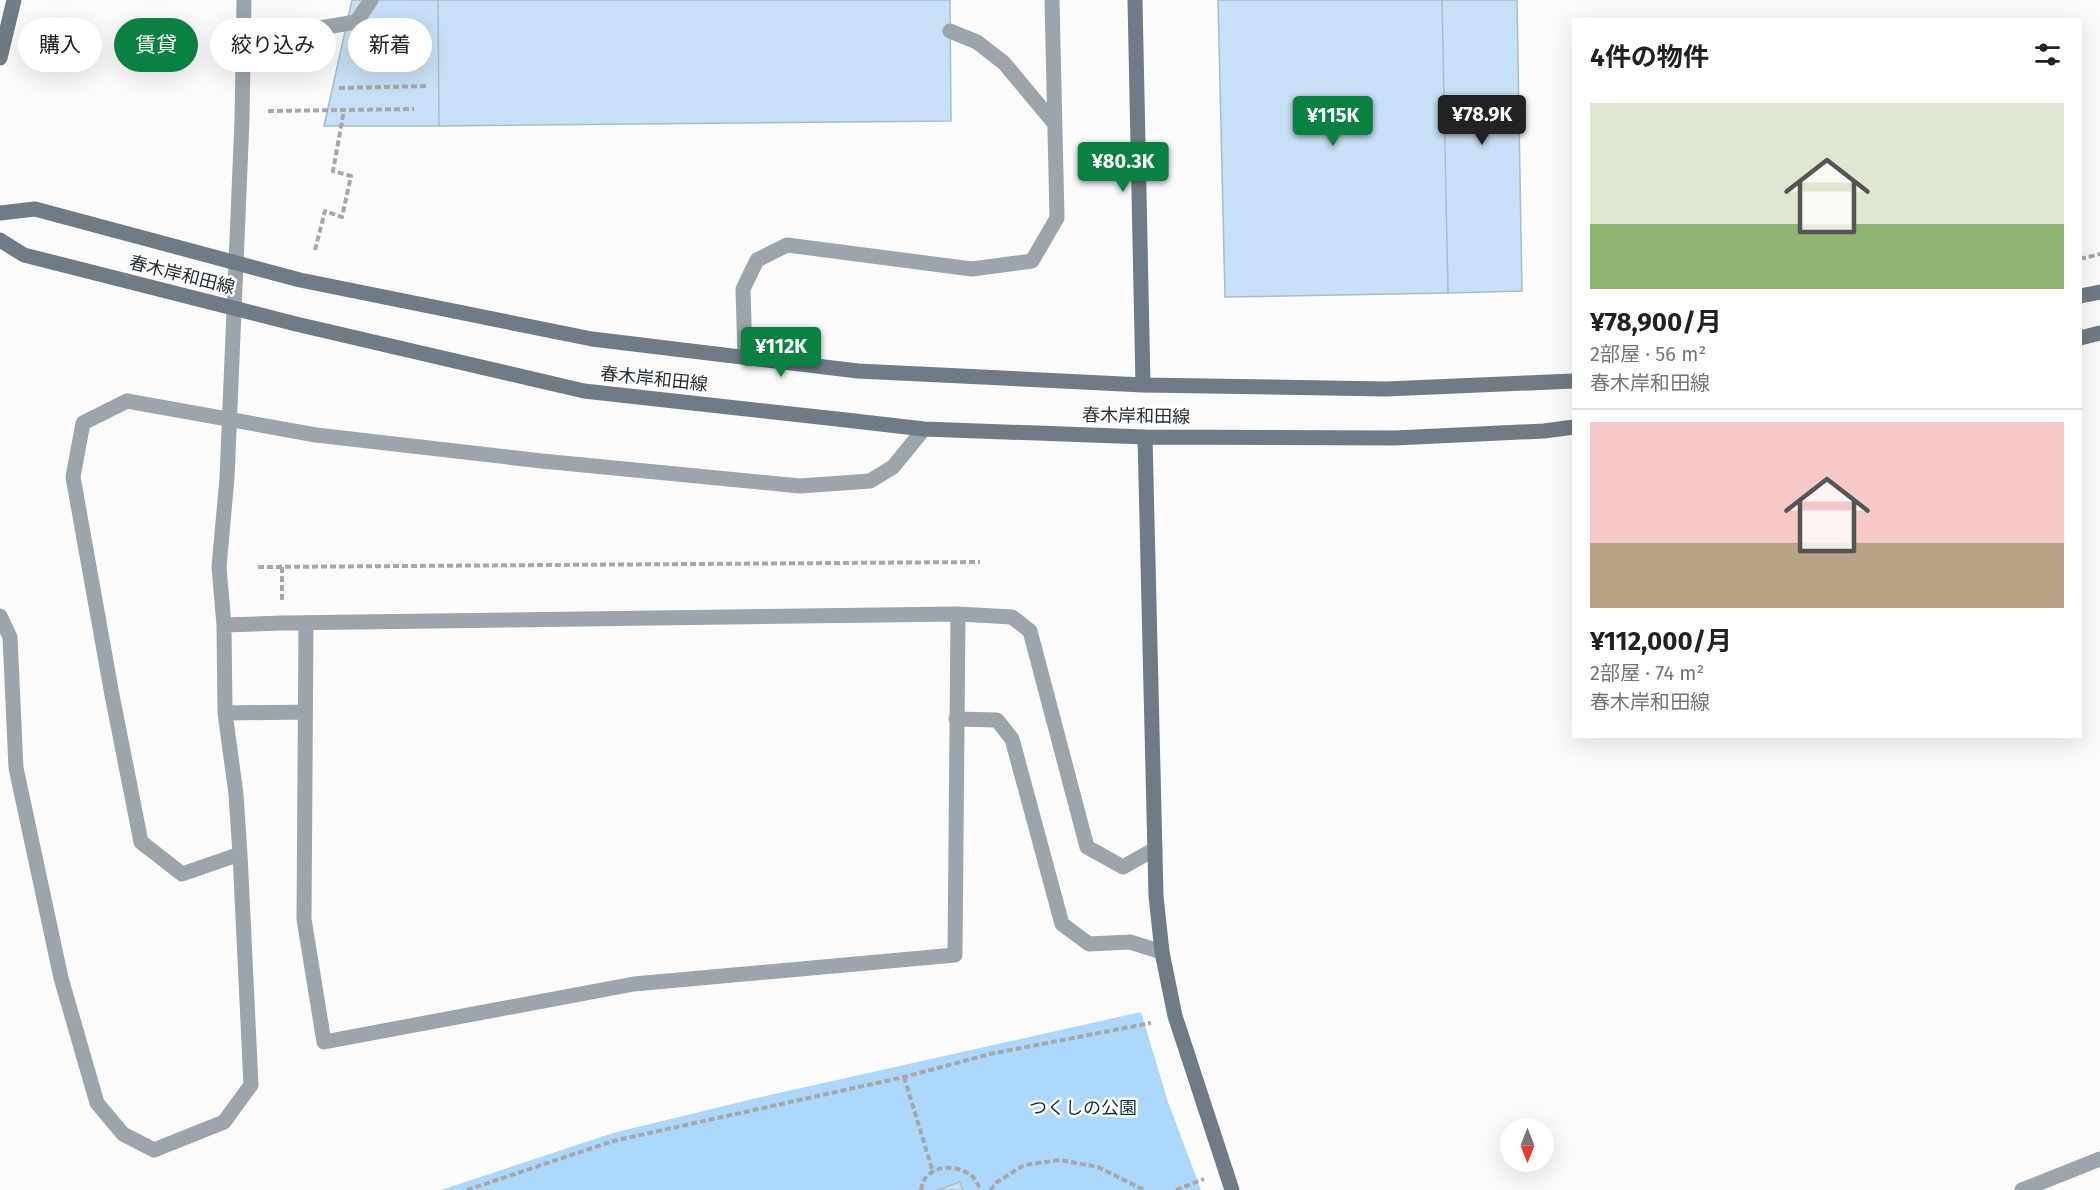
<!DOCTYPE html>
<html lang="ja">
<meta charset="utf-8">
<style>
body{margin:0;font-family:"Fira Sans","Noto Sans JP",sans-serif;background:#f2f2f2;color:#202124;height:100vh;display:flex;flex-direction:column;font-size:22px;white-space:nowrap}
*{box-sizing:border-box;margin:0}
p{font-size:20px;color:#757577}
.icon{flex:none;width:33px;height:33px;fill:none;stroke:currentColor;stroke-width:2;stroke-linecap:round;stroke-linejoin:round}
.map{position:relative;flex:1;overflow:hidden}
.sheet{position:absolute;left:1572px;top:18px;width:510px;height:720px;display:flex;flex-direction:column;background:#fff;border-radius:0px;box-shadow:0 6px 24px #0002}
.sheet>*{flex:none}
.banner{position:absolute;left:18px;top:18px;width:570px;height:54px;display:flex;gap:12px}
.needle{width:39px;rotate:180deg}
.controls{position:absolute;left:1500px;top:1118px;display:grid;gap:12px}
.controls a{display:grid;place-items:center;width:54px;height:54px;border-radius:50%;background:#fff;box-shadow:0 6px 24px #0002;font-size:30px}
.price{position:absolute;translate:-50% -51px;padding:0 14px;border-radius:6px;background:#0b8043;color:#fff;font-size:20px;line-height:39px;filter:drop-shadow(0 2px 3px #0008)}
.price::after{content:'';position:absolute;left:50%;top:36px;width:18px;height:14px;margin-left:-9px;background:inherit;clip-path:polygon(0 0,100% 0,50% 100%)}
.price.active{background:#222;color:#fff}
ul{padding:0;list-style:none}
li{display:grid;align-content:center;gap:12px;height:318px;padding:0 18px}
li+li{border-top:2px solid #e0e0e0}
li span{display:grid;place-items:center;height:186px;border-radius:0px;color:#555}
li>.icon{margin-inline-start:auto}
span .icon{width:108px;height:108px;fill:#fffc;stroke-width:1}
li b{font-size:26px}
h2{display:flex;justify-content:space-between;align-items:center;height:72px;padding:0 18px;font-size:26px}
.tag{padding:0 21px;border-radius:27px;background:#fff;box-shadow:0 6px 24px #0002;font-size:21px;line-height:54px}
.tag.active{background:#0b8043;color:#fff}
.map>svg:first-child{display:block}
</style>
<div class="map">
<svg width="2100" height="1190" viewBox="0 0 2100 1190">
<rect width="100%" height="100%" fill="#fbfbfb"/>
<path fill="#add8fb" d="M1141 1012 1168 1102 1201 1190H441L613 1133 761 1097Z"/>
<path fill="#c7e0f5" stroke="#a8bccc" stroke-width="1.5" d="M352 0H438L439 126H324Z
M438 0H950L951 121 439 126Z
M1218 0H1442L1448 293 1225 297Z
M1442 0H1517L1522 291 1448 293Z
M960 1182 963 1190H937Z"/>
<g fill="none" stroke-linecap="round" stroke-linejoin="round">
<path stroke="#a6a9ac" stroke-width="4" stroke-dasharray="6 3" stroke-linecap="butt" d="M339 88 428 86
M268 111 414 109
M315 250 325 211 342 217 351 176 333 171 344 110
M2080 259 2100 254
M1573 342H1574
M258 567 980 562
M282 567V600
M904 1077 933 1172
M467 1190 613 1141 904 1077 990 1054 1151 1023
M921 1190C922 1185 923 1180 927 1176 939 1164 961 1166 973 1177 976 1180 978 1186 981 1190
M990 1190 997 1182 1024 1165 1060 1160 1098 1167 1144 1190
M1176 1190 1204 1179"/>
<path stroke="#9ca5ac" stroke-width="15" d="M950 31 977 42 1004 63 1054 123
M244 32 290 33 356 22 371 0
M745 357 743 289 757 260 787 245 972 269 1032 261 1057 218 1052 0
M958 614 1012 617 1030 631 1087 847 1123 867 1155 849
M0 616 10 637 16 768 61 978 97 1103 123 1134 154 1150 224 1122 251 1085 240 854 236 794 225 713 224 625 219 567 227 478 242 120 244 0
M224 625 282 623 958 614 955 955 634 984 324 1042 304 919 306 623
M225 713 305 712
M956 719 997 720 1012 739 1062 924 1089 944 1130 942 1162 952
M240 854 182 874 141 842 112 695 73 477 83 423 127 401 316 435 542 461 800 486 870 481 893 467 924 429
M2022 1190 2100 1159"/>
<path stroke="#6f7b86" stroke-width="15" d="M1135 0 1143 385
M0 58 14 0
M0 213 35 209 300 280 592 339 858 371 1143 385 1386 389 1574 381
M0 240 24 255 296 324 584 391 846 420 924 429 1145 437 1395 438 1544 431 1574 427
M2080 296 2100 292
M2080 338 2100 333
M1145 437 1156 896 1162 952 1175 1016 1232 1190"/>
</g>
<g text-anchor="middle" stroke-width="5" stroke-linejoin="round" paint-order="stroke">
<g font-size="18" fill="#252d33" stroke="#fff">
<text transform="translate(182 275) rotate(14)" y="6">春木岸和田線</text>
<text transform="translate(654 379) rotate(6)" y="6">春木岸和田線</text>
<text transform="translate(1136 416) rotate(1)" y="6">春木岸和田線</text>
</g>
<g font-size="18" fill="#122e43" stroke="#fff">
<text x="1083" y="1114">つくしの公園</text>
</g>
</g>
</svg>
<div class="controls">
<a><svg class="needle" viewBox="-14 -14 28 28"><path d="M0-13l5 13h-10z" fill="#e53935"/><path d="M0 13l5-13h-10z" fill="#757577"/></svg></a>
</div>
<b class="price active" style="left:1482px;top:146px">¥78.9K</b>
<b class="price" style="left:1333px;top:147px">¥115K</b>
<b class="price" style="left:1123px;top:193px">¥80.3K</b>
<b class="price" style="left:781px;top:378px">¥112K</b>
<div class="banner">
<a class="tag">購入</a>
<a class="tag active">賃貸</a>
<a class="tag">絞り込み</a>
<a class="tag">新着</a>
</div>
<section class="sheet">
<h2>4件の物件<svg class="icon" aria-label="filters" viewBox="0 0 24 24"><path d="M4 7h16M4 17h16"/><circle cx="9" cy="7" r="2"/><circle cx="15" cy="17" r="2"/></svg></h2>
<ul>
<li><span style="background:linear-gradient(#dfe7d0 65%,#8fb573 0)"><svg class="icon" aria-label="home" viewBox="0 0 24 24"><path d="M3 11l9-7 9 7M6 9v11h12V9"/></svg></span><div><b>¥78,900/月</b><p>2部屋 · 56 m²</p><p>春木岸和田線</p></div></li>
<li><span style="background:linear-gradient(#f6c9c9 65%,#b9a48a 0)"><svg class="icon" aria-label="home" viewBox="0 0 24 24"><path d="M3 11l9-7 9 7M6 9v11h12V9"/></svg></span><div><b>¥112,000/月</b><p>2部屋 · 74 m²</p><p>春木岸和田線</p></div></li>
</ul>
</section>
</div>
